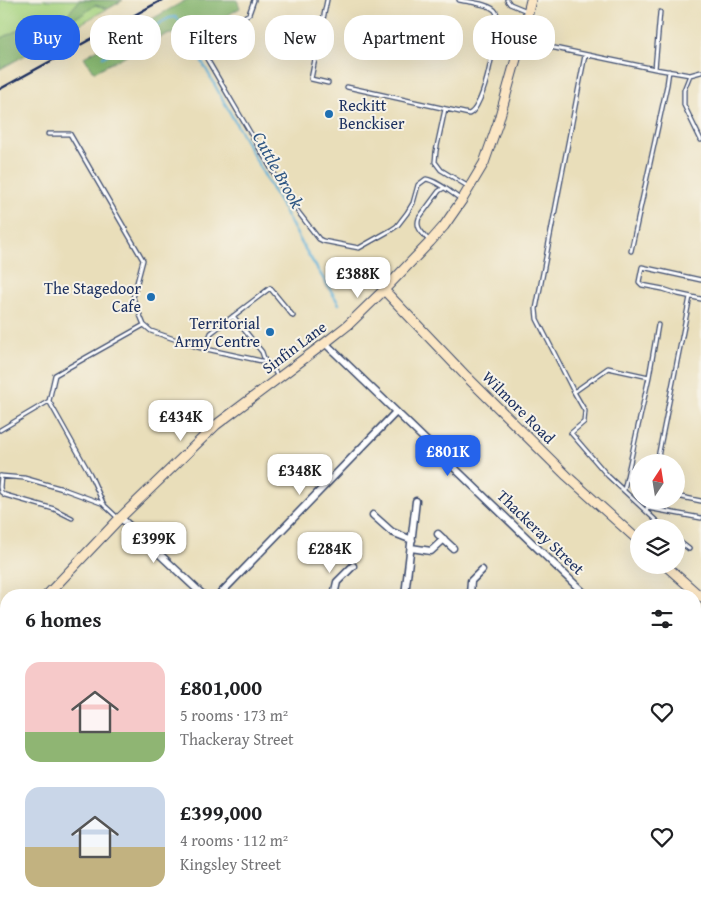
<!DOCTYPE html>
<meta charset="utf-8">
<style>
body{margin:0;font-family:"Gentium Book Plus",serif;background:#f2f2f2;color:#202124;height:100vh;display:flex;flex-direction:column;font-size:19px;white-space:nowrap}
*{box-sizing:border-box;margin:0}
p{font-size:16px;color:#757577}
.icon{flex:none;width:28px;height:28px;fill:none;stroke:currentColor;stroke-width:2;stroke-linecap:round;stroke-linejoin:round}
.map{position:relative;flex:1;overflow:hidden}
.panel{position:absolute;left:0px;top:589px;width:701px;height:321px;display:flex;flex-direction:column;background:#fff;border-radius:20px 20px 0 0;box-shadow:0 5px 20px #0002}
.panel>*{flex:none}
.top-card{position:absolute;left:15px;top:15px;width:671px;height:45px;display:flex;gap:10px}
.needle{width:32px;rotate:12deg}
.fabs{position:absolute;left:630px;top:454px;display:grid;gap:10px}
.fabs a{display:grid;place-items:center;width:55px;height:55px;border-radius:50%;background:#fff;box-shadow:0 5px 20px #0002;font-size:25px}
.price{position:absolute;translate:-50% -42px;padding:0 11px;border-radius:10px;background:#fff;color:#222;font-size:16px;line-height:32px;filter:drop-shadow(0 1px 2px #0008)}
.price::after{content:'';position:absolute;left:50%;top:30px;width:15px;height:11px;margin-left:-8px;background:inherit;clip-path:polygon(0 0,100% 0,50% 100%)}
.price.selected{background:#2563eb;color:#fff}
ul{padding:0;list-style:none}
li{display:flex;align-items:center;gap:15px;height:125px;padding:0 25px}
li span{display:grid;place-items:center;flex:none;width:140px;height:100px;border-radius:15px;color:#555}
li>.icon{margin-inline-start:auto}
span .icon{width:60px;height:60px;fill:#fffc;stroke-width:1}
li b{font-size:21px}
h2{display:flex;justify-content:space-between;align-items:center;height:60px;padding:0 25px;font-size:21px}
.chip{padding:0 18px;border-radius:20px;background:#fff;box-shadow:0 5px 20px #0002;font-size:18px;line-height:45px}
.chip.selected{background:#2563eb;color:#fff}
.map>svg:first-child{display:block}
</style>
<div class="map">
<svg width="701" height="909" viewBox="0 0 701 909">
<rect width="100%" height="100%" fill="#f7f3e8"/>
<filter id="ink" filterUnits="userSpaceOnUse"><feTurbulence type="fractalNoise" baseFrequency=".02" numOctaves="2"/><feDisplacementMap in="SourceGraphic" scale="10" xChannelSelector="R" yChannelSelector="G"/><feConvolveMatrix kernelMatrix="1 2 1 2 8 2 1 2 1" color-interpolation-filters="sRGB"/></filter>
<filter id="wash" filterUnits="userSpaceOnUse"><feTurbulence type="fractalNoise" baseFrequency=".0096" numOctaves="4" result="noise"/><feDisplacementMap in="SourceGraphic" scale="20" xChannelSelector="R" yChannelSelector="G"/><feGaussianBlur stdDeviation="1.12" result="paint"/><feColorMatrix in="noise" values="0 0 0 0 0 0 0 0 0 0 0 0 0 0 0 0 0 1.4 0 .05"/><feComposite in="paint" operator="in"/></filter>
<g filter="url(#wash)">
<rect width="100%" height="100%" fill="#e9deba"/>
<path fill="#a9d582" stroke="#628270" d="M0 0H123L0 69Z
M701 814V909H206L207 904H695V819Z"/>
<path fill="#86b670" stroke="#507267" d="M80 0H123L108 9 95 5 83 14 67 21 64 18Z
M186 0H237L240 8 185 40 172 34 165 35 94 72 84 57Z
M33 23 48 30 53 40 0 69V39L25 26Z"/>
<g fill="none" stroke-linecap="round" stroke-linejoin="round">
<path stroke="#5cb0d8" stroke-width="2.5" d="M195 49 305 249 339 304
M103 57 169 18 175 17 180 21"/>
</g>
</g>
<g filter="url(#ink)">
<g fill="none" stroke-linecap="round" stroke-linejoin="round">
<g stroke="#3a496c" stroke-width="5.5">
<path id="lane" d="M254 0 249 14 205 41C202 48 204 53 207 59L292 204 319 239 323 241 359 248 391 230 397 226 407 213 413 203 418 185 426 179C438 181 451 193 462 200
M327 0 311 79 328 83
M507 0 510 4 527 11
M521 41 655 69 690 75 684 90V105L701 140
M585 55 536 309 537 319 574 392 585 411 584 422 571 433 608 476 664 528
M655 69 660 12
M690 75 701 72
M347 87 469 114C473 112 475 109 477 105 489 83 493 46 499 21 498 19 497 14 496 12 492 4 468 2 459 0
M445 109 436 151 435 162 441 170 469 187
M48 134H70L143 260 133 298 144 325 151 331 197 347 266 362 271 365 278 377
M429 241C423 233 415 228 419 218L439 191 444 188
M631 251 667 85 669 71
M701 280 642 267 639 282 642 285 663 289 678 294 701 299
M233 316 262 352 265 361
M204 349 211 333 270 288 293 316
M574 392 608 368 649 377
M0 430 49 401
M657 462 690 297
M0 476 24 478 63 489 104 504
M0 487 1 492 5 495 54 509 72 518
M0 487 1 476
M624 490 649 377 658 325
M676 496 701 501
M647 508 701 518
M647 509 649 500
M119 519 104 505 90 474 49 401 55 375 144 325
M676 539 689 549
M695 812 701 807
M641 904 655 909
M241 909 242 904
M608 909 611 904"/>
</g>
<g stroke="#3a496c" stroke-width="9">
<path id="street" d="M325 343 586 595
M373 515 392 532 412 540
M121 518 203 595
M438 534 453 548
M411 548 431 551 444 539
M219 595 396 412
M334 595 337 582 353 566
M405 595 416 501
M470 595 471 581 482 570
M695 701 701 707
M0 755 6 756"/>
</g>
<g stroke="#3a496c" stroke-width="11">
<path id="secondary" d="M384 290 466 376 567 476 639 541
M665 565 701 597
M47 595 119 519 216 425 325 343 348 325 384 290 430 242 444 226 462 200 484 163 498 123 521 41 531 0
M0 644 6 638"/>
</g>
<use href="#lane" stroke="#fff" stroke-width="3"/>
<use href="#street" stroke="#fff" stroke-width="6"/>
<use href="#secondary" stroke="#fbe6c4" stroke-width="9"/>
<path stroke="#1b2f5e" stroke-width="2.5" d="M0 89 162 0"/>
</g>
</g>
<g fill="#1f6fb2" stroke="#f7f3e8" stroke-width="2">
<circle cx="329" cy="114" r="5"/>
<circle cx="151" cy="297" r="5"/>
<circle cx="270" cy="332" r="5"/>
</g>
<g text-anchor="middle" stroke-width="4" stroke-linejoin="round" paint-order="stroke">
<g font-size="16" fill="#1b2f5e" stroke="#f7f3e8" text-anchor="end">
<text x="339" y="111" text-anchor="start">Reckitt<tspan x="339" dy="18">Benckiser</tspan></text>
<text x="141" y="294">The Stagedoor<tspan x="141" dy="18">Cafe</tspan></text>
<text x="260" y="329">Territorial<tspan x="260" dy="18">Army Centre</tspan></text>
</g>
<g font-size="16" fill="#1b2f5e" stroke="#f7f3e8">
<text transform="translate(294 347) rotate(-37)" y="6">Sinfin Lane</text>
<text transform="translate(519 407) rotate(45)" y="6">Wilmore Road</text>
<text transform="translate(541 532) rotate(44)" y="6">Thackeray Street</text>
</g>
<g font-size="18" font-style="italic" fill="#2e5683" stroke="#f7f3e8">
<text transform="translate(278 170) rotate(61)" y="6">Cuttle Brook</text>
</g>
</g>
</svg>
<div class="fabs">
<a><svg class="needle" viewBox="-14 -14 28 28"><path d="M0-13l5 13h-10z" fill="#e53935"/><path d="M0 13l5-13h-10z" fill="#757577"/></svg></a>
<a><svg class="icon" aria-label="layers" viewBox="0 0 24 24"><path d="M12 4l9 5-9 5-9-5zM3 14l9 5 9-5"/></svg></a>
</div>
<b class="price" style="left:358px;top:299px">£388K</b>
<b class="price" style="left:181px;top:442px">£434K</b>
<b class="price selected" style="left:448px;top:477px">£801K</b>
<b class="price" style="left:300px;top:496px">£348K</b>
<b class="price" style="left:154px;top:564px">£399K</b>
<b class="price" style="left:330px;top:574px">£284K</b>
<div class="top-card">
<a class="chip selected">Buy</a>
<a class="chip">Rent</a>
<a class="chip">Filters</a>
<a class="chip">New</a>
<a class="chip">Apartment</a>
<a class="chip">House</a>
</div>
<section class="panel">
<h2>6 homes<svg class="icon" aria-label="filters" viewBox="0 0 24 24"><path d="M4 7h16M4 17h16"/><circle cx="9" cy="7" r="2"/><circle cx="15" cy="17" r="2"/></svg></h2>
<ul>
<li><span style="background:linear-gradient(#f6c9c9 70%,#8fb573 0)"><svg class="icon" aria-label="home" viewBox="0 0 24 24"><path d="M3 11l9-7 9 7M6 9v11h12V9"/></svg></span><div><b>£801,000</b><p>5 rooms · 173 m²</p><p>Thackeray Street</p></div><svg class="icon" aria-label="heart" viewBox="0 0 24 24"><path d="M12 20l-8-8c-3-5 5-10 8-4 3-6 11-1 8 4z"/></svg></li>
<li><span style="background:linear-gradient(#c9d6e8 60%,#c2b280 0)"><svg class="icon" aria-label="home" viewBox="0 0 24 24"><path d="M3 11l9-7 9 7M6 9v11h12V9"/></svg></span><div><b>£399,000</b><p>4 rooms · 112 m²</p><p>Kingsley Street</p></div><svg class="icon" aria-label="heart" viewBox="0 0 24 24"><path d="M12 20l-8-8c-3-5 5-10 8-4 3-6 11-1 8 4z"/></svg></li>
</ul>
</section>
</div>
